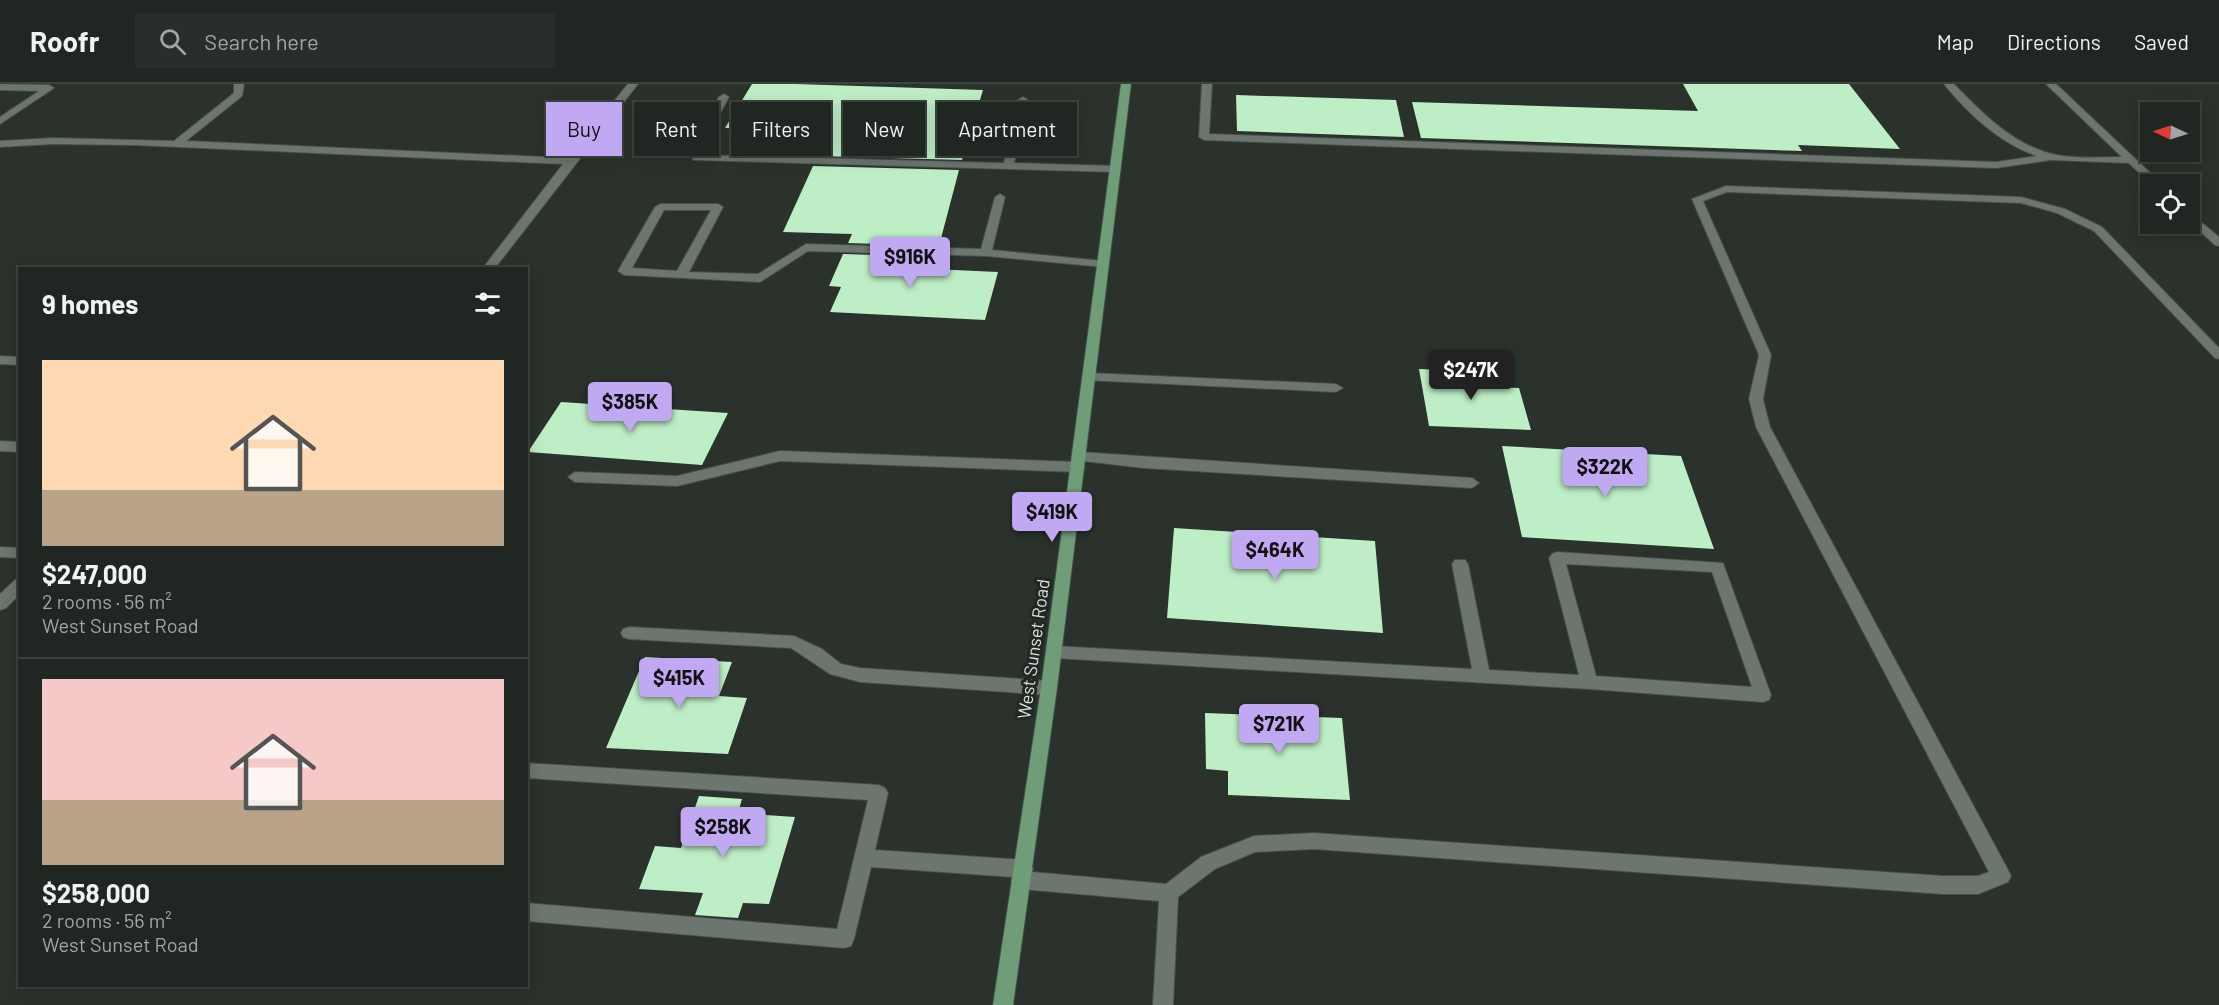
<!DOCTYPE html>
<meta charset="utf-8">
<style>
body{margin:0;font-family:Barlow,sans-serif;background:#282e2a;color:#f1f3f6;height:100vh;display:flex;flex-direction:column;font-size:22px;white-space:nowrap}
*{box-sizing:border-box;margin:0}
p{font-size:20px;color:#a2a5a5}
.icon{flex:none;width:33px;height:33px;fill:none;stroke:currentColor;stroke-width:2;stroke-linecap:round;stroke-linejoin:round}
.map{position:relative;flex:1;overflow:hidden}
.details{position:absolute;left:18px;top:183px;width:510px;height:720px;display:flex;flex-direction:column;background:#202621;border-radius:0px;box-shadow:0 3px 15px #0003,0 0 0 2px #3d433f}
.details>*{flex:none}
.top-card{position:absolute;left:546px;top:18px;width:570px;height:54px;display:flex;gap:12px}
.needle{width:39px;rotate:274deg}
.controls{position:absolute;left:2140px;top:18px;display:grid;gap:12px}
.controls a{display:grid;place-items:center;width:60px;height:60px;border-radius:0px;background:#202621;box-shadow:0 3px 15px #0003,0 0 0 2px #3d433f;font-size:30px}
.price{position:absolute;translate:-50% -51px;padding:0 14px;border-radius:6px;background:#c1a8f3;color:#111;font-size:20px;line-height:39px;filter:drop-shadow(0 2px 3px #0008)}
.price::after{content:'';position:absolute;left:50%;top:36px;width:18px;height:14px;margin-left:-9px;background:inherit;clip-path:polygon(0 0,100% 0,50% 100%)}
.price.active{background:#222;color:#fff}
ul{padding:0;list-style:none}
li{display:grid;align-content:center;gap:12px;height:318px;padding:0 24px}
li+li{border-top:2px solid #3d433f}
li span{display:grid;place-items:center;height:186px;border-radius:0px;color:#555}
li>.icon{margin-inline-start:auto}
span .icon{width:108px;height:108px;fill:#fffc;stroke-width:1}
li b{font-size:26px}
h2{display:flex;justify-content:space-between;align-items:center;height:72px;padding:0 24px;font-size:26px}
.tag{padding:0 21px;border-radius:0px;background:#202621;box-shadow:0 3px 15px #0003,0 0 0 2px #3d433f;font-size:21px;line-height:54px}
.tag.active{background:#c1a8f3;color:#111}
header{display:flex;align-items:center;gap:36px;box-sizing:border-box;height:84px;padding:0 30px;background:#202621;border-bottom:2px solid #3d433f}
header strong{font-size:28px}
nav{display:flex;gap:33px;margin-inline-start:auto;font-size:21px}
.search{width:420px;height:54px;background:#282e2a;display:flex;align-items:center;gap:15px;box-sizing:border-box;padding:0 21px;border-radius:0px;color:#a2a5a5;font-size:22px}
.map>svg:first-child{display:block}
</style>
<header>
<strong>Roofr</strong>
<div class="search"><svg class="icon" aria-label="search" viewBox="0 0 24 24"><circle cx="10" cy="10" r="6"/><path d="M15 15l6 6"/></svg>Search here</div>
<nav><a>Map</a><a>Directions</a><a>Saved</a></nav>
</header>
<div class="map">
<svg width="2219" height="921" viewBox="0 0 2219 921">
<rect width="100%" height="100%" fill="#2b322c"/>
<path fill="#beeec6" d="M752 0H796L983 6 962 76 817 72 828 48 725 44Z
M1683 0H1849L1900 65 1798 61 1802 67 1421 54 1412 18 1698 27Z
M1236 11 1396 16 1404 53 1237 47Z
M813 82 959 86 939 162 848 159 852 150 783 148Z
M843 170 936 173 932 185 998 188 985 236 830 228 841 203 829 202Z
M1419 285 1492 288 1496 303 1519 304 1531 346 1429 342Z
M561 318 728 329 702 381 528 368Z
M1502 362 1681 372 1714 465 1522 453Z
M1174 444 1375 457 1383 549 1167 534Z
M645 573 732 578 719 612 747 614 728 670 606 664Z
M1205 629 1342 634 1350 716 1228 711V687L1206 685Z
M699 712 742 715 738 729 795 733 769 820 743 819 738 834 695 831 703 809 639 805 655 762 681 764Z"/>
<g fill="none" stroke-linecap="round" stroke-linejoin="round">
<g stroke="#484e49" stroke-width="2">
<path id="minor" d="M0 0 49 1 54 4 0 40V33L39 7 0 6Z
M234 0H244L242 12 186 57 568 74 628 0H638L495 184H483L563 80 134 61 53 60 0 63V57L53 54 174 57 234 9Z
M1202 0H1212L1209 50 1996 78 2037 72C2001 60 1968 30 1944 0H1954C1982 29 2015 63 2057 71 2078 75 2101 73 2122 73L2046 0H2056L2162 100H2151L2129 79 2051 76 1996 84 1204 56 1199 53Z
M724 10 729 13 701 64 702 71 1004 79 1018 16 1023 13 1028 16 1014 79 1116 82 1121 85 1116 88 693 76 691 64 719 13Z
M1726 102 2021 113 2065 125 2102 143 2219 264V275L2215 274 2094 147 2057 129 2021 119 1727 108 1703 117 1771 271 1763 315 1770 343 2008 786 2011 792 2008 798 1978 810H1943L1314 765 1255 768 1215 785 1178 813 1173 921H1153L1159 817 1021 805 1014 802 1011 796 1013 793 871 783 854 855 851 862 844 864 526 837V819L837 845 868 716 526 694V679L879 701 885 704 888 709 875 766 1024 776 1031 779 1033 785 1032 788 1166 800 1201 773 1254 752 1314 749 1943 792H1978L1989 788 1756 343 1749 315 1759 271 1692 115Z
M1000 110 1005 113 992 166 1103 177 1109 180 1103 183 986 172 808 167 760 198 624 191 618 187 655 123 660 120H718L723 123 689 188 758 190 806 160 981 165 995 113ZM664 126H711L677 187 632 184Z
M2190 129 2219 153V162L2215 161 2190 138Z
M0 272 20 273V281L0 280Z
M1089 289 1336 300 1343 304 1336 308 1084 296 1083 293 1084 290Z
M0 357 20 358V368L0 367Z
M780 367 1078 378 1085 383 1078 388 780 377 677 402 575 398 568 393 575 388 677 392Z
M1079 368 1472 394 1479 399 1472 404 1144 384 1074 376 1072 373Z
M0 463 20 464V474L0 473Z
M1557 468 1723 479 1771 611 1769 616 1763 618 1589 605 1054 574 1048 573 1046 568 1048 563 1054 562 1472 585 1452 480 1455 476H1465L1468 480 1489 586 1579 591 1549 474 1552 470ZM1566 480 1712 488 1752 603 1596 592Z
M20 494V510L6 524 0 526V510L15 496Z
M629 543 794 552 822 565 841 580 860 584 1049 597 1055 599 1057 604 1055 609 1049 611 860 598 830 590 791 564 629 555 623 553 621 549 623 545Z"/>
</g>
<g stroke="#484e49" stroke-width="2">
<path id="major" d="M1121 0H1131L1057 604 1013 921H993L1041 604Z"/>
</g>
<use href="#minor" fill="#6c756e" fill-rule="evenodd"/>
<use href="#major" fill="#6e9d78" fill-rule="evenodd"/>
</g>
<g text-anchor="middle" stroke-width="6" stroke-linejoin="round" paint-order="stroke">
<g font-size="18" fill="#dce1dd" stroke="#222823">
<text transform="translate(1034 565) rotate(-82)" y="6">West Sunset Road</text>
</g>
</g>
</svg>
<div class="controls">
<a><svg class="needle" viewBox="-14 -14 28 28"><path d="M0-13l5 13h-10z" fill="#e53935"/><path d="M0 13l5-13h-10z" fill="#a2a5a5"/></svg></a>
<a><svg class="icon" aria-label="locate" viewBox="0 0 24 24"><circle cx="12" cy="12" r="6"/><path d="M12 2v4M12 18v4M2 12h4M18 12h4"/></svg></a>
</div>
<b class="price" style="left:910px;top:204px">$916K</b>
<b class="price active" style="left:1471px;top:317px">$247K</b>
<b class="price" style="left:630px;top:349px">$385K</b>
<b class="price" style="left:1605px;top:414px">$322K</b>
<b class="price" style="left:1052px;top:459px">$419K</b>
<b class="price" style="left:1275px;top:497px">$464K</b>
<b class="price" style="left:679px;top:625px">$415K</b>
<b class="price" style="left:1279px;top:671px">$721K</b>
<b class="price" style="left:723px;top:774px">$258K</b>
<div class="top-card">
<a class="tag active">Buy</a>
<a class="tag">Rent</a>
<a class="tag">Filters</a>
<a class="tag">New</a>
<a class="tag">Apartment</a>
</div>
<section class="details">
<h2>9 homes<svg class="icon" aria-label="filters" viewBox="0 0 24 24"><path d="M4 7h16M4 17h16"/><circle cx="9" cy="7" r="2"/><circle cx="15" cy="17" r="2"/></svg></h2>
<ul>
<li><span style="background:linear-gradient(#ffd9b3 70%,#b9a48a 0)"><svg class="icon" aria-label="home" viewBox="0 0 24 24"><path d="M3 11l9-7 9 7M6 9v11h12V9"/></svg></span><div><b>$247,000</b><p>2 rooms · 56 m²</p><p>West Sunset Road</p></div></li>
<li><span style="background:linear-gradient(#f6c9c9 65%,#b9a48a 0)"><svg class="icon" aria-label="home" viewBox="0 0 24 24"><path d="M3 11l9-7 9 7M6 9v11h12V9"/></svg></span><div><b>$258,000</b><p>2 rooms · 56 m²</p><p>West Sunset Road</p></div></li>
</ul>
</section>
</div>
